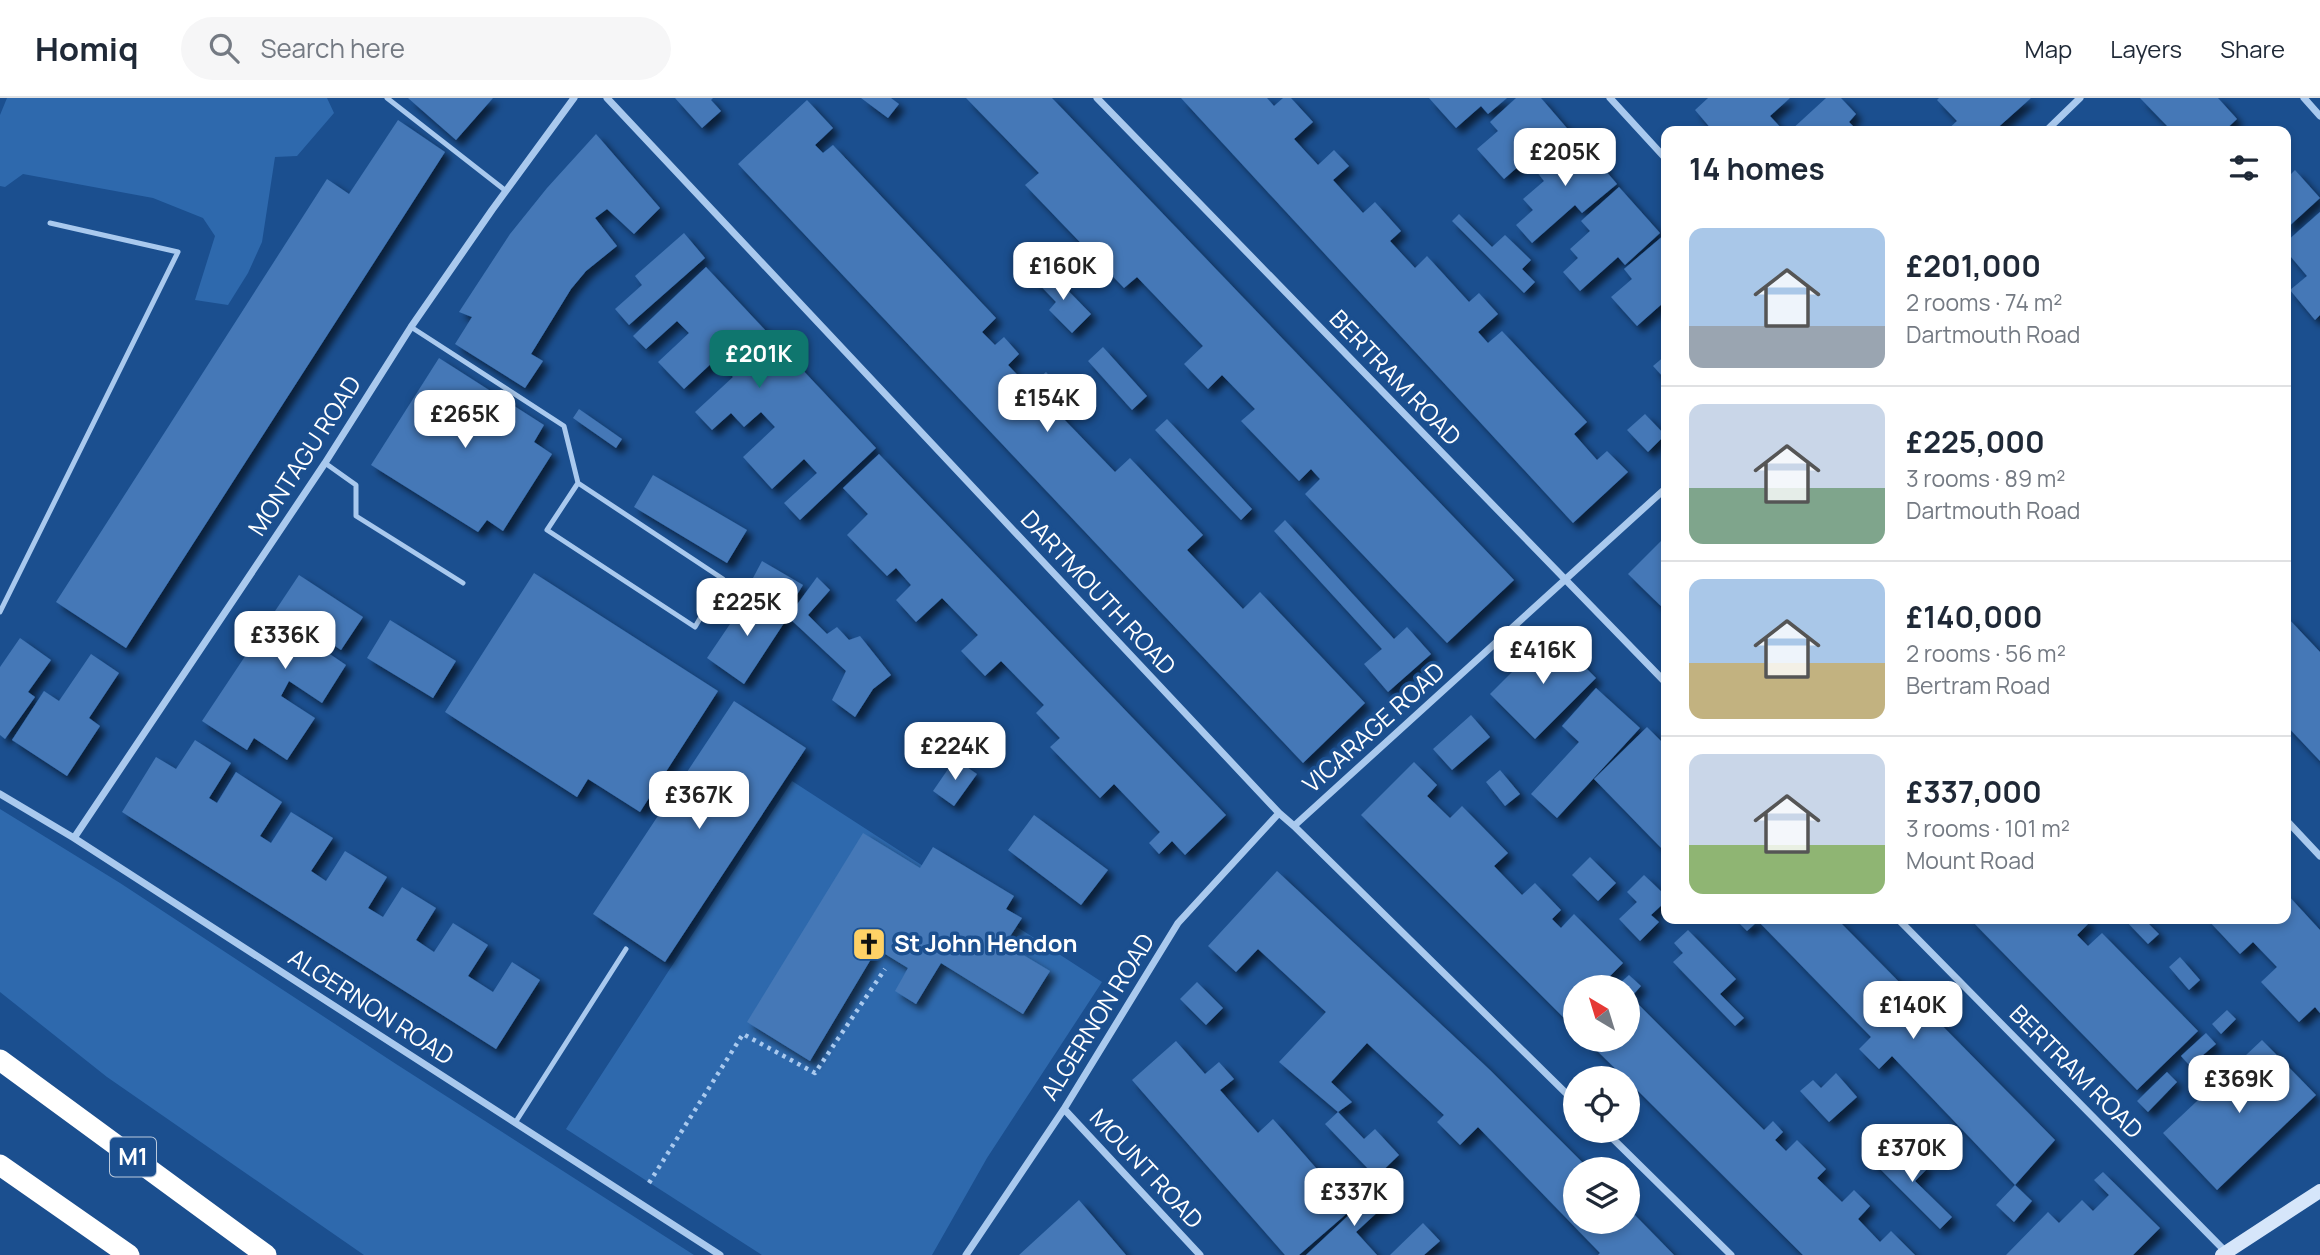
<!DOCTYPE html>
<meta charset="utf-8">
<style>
body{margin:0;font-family:Manrope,sans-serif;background:#f6f6f7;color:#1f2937;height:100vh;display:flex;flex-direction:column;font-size:26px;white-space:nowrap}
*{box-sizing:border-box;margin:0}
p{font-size:23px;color:#747a83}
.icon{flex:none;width:38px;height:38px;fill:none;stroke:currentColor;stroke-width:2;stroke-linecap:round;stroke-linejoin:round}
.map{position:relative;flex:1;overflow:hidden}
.panel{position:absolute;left:1661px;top:28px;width:630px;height:798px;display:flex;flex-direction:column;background:#fff;border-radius:14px;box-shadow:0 4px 10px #0003}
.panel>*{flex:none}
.needle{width:46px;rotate:322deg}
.buttons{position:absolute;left:1563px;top:877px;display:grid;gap:14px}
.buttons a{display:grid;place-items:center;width:77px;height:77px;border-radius:50%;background:#fff;box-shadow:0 4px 10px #0003;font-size:35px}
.price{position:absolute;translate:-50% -60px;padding:0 16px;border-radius:14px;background:#fff;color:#222;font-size:23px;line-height:46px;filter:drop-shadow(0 2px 4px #0008)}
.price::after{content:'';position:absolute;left:50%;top:42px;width:21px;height:16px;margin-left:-10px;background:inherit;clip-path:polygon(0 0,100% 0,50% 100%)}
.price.current{background:#0f766e;color:#fff}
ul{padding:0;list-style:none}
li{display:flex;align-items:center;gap:21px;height:175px;padding:0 28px}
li+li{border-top:2px solid #e0e1e3}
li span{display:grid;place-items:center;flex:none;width:196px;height:140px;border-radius:14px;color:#555}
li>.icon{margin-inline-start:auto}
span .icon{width:84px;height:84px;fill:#fffc;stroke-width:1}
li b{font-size:30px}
h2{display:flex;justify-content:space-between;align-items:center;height:84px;padding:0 28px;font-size:30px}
header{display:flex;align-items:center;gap:42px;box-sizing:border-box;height:98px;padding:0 35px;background:#fff;border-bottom:2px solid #e0e1e3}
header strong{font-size:33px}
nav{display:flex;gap:38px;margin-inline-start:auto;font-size:24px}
.search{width:490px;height:63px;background:#f6f6f7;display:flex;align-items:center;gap:18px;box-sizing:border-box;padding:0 24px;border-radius:38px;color:#747a83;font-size:26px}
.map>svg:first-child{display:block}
</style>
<header>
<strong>Homiq</strong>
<div class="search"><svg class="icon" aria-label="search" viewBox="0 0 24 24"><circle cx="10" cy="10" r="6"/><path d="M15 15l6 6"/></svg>Search here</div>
<nav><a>Map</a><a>Layers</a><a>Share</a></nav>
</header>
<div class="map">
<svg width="2320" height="1157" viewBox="0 0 2320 1157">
<defs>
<filter id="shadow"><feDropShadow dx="6" dy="6" stdDeviation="3.5" flood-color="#0009"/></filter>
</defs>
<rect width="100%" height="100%" fill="#1b4f8f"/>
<path fill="#2e69ad" d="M7 0H327L334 15 297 58 275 59 262 144 248 175 228 207 195 202 215 138 203 120 153 100 23 76 5 89 0 88V17Z
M792 683 1102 884 987 1060 932 1157H762L566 1031Z
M0 711 120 785 396 966 694 1157H364L107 979 0 894Z"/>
<path fill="#4478b7" filter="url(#shadow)" d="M408 0H493L456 42Z
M675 0H713L711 2 721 13 702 30Z
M861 0H891L899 6 888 20Z
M966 0H1052L1514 482 1447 545 1305 396 1320 381 1311 371 1299 383 1241 323 1255 311 1222 277 1208 291 1184 266 1203 248 1137 179 1124 190 1025 87 1039 75Z
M1181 0H1267L1274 8 1283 0H1291L1313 24 1294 41 1318 67 1334 52 1349 68 1333 82 1363 115 1375 104 1401 133 1390 143 1415 170 1427 158 1469 204 1479 195 1498 216 1478 234 1488 245 1502 233 1587 324 1574 336 1597 362 1607 353 1628 374 1573 425Z
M1429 0H1507L1488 16 1481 8 1456 30Z
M1516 0H1541L1572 36 1537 67 1529 59 1504 81 1477 51 1498 33 1490 24Z
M1708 0H1790L1770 18 1782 31 1780 33H1713L1695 12Z
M1826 0H1841L1856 16 1849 24 1858 33H1790Z
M1939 0H2031L1994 33H1946L1957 23 1937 2Z
M2140 0H2218L2237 21 2224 33H2172Z
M807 2 833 30 815 47 823 55 833 47 996 220 982 234 995 247 1004 239 1019 256 1008 267 1029 289 1046 274 1073 304 1059 316 1115 374 1130 360 1203 437 1187 452 1243 511 1260 494 1365 605 1303 665 738 66Z
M398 22 445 54 126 550 56 504 327 81 349 96Z
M596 36 660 110 634 136 607 111 595 120 617 148 586 173 571 191 531 256 543 263 525 290 455 246 472 219 459 214 510 136 547 90Z
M1576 38 1617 86 1582 115 1575 107 1532 145 1516 127 1533 112 1523 101 1544 83 1536 73Z
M2295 72 2320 100 2286 131V81Z
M1619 89 1660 135 1625 167 1618 159 1580 193 1563 174 1578 160 1570 151 1590 133 1581 123Z
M2320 114V217L2315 222 2290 192 2307 178 2286 153V144Z
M1459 116 1492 149 1505 137 1531 162 1522 171 1535 184 1524 195 1452 123Z
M684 135 705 160 629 227 615 211 642 187 635 178Z
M1664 137 1666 140V209L1663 205 1637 228 1611 199 1632 181 1624 171Z
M706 169 876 350 800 422 784 405 817 375 804 361 772 391 743 359 775 329 761 314 744 329 731 315 712 332 695 314 733 279 716 261 684 291 658 264 689 235 677 223 646 251 633 238Z
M1046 170 1091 216 1072 235 1049 212 1056 204 1034 181Z
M1103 249 1147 298 1132 312 1088 263Z
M1666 257V282L1653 268Z
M439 260 544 327 534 344 552 356 503 433 487 422 478 434 371 367Z
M579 311 622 341 616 350 573 320Z
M1645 316 1665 337 1648 354 1627 332Z
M1167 321 1252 411 1241 422 1155 332Z
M879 356 1226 717 1185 757 1172 743 1159 756 1149 745 1160 734 1114 686 1100 700 1050 649 1060 640 1036 615 1044 607 1001 563 985 578 961 553 978 537 942 500 916 524 896 502 911 487 896 470 887 478 847 437 868 416 843 390Z
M653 377 747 432 727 465 634 409Z
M1285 422 1394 541 1407 529 1431 556 1388 594 1364 566 1382 551 1274 433Z
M1666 438V513L1628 476Z
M762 463 803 487 793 503 753 480Z
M534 475 718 593 640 714 588 681 577 699 445 614Z
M299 477 363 519 341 552 320 538 315 546 346 567 322 605 289 583 281 598 315 620 287 662 254 640 247 652 202 623Z
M817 479 830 492 808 517 827 536 837 529 849 542 860 538 891 577 873 591 855 619 832 602 846 573 788 519Z
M751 495 788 519 744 586 707 560Z
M2286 518 2320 554V663L2286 627Z
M390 522 456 563 433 600 367 560Z
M1551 535 1596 580 1535 641 1490 596Z
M20 540 51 562 28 594 35 599 5 641 0 637V569Z
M91 556 119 575 89 620 100 628 67 678 12 642 44 593 59 603Z
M1596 590 1640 630 1557 720 1531 696 1579 644 1562 628Z
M734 603 806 650 665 864 593 816Z
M1471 617 1490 639 1452 672 1433 651Z
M1647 629 1666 648V755L1594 681Z
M195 642 231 665 209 700 217 705 236 674 282 704 260 738 271 745 291 714 333 740 311 773 326 783 345 753 387 779 368 810 383 819 402 789 436 810 416 842 434 854 453 825 488 847 468 878 493 894 512 864 540 882 496 951 122 714 156 659 176 671Z
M955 661 977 676 954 708 933 693Z
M1414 664 1437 687 1427 698 1450 720 1462 708 1508 755 1494 768 1522 797 1535 785 1561 812 1552 821 1561 830 1574 816 1623 865 1609 879 1618 887 1629 877 1641 888 1631 899 1764 1032 1773 1023 1783 1034 1775 1042 1786 1053 1797 1042 1826 1071 1817 1080 1842 1104 1854 1092 1870 1108 1858 1121 1880 1144 1891 1133 1915 1157H1803L1628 983V980H1625L1586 942H1628V889H1575V931L1361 717Z
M1500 672 1520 696 1505 708 1486 684Z
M1034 717 1108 772 1081 807 1008 752Z
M863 735 920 770 933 749 1014 798 1006 811 1022 820 1005 846 1050 873 1023 916 941 865 916 906 895 893 908 870 877 851 810 963 747 924Z
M1590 759 1616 785 1598 803 1572 777Z
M1277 773 1490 972 1589 1071H1575V1124H1628V1110L1674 1157H1598L1600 1155 1478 1029 1460 1047 1437 1024 1444 1017 1367 945 1331 984 1352 1004 1338 1014 1279 964 1326 914 1258 851 1236 874 1208 848Z
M1644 777 1666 798V803L1651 817 1659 824 1640 843 1619 821 1637 804 1627 794Z
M2286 795 2320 832V915L2315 909 2299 924 2261 884 2277 869 2253 844 2240 856 2207 821H2286Z
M1735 821H1837L2055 1042 2015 1087 1892 958 1879 971 1859 951 1871 939 1758 823 1747 833Z
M1970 821H2085L2089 825 2077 837 2088 848 2102 835 2198 933 2137 992Z
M2127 821H2144L2159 836 2148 846 2125 822Z
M1688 832 1736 881 1720 896 1744 920 1735 928 1673 864 1683 855 1674 845Z
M2180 859 2200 882 2189 892 2169 869Z
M1197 884 1223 910 1206 927 1180 901Z
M2227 912 2236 921 2221 936 2212 926Z
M2206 935 2216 946 2190 968 2181 958Z
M2262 942 2316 997 2217 1092 2163 1035Z
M1176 943 1205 976 1219 964 1234 981 1220 992 1258 1035 1273 1021 1352 1111 1299 1157H1285L1132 982Z
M2167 974 2177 984 2148 1014 2137 1003Z
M1836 975 1857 999 1829 1024 1800 993 1813 982 1821 990Z
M1338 1014 1364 1041 1375 1031 1399 1057 1376 1079 1325 1026Z
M1884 1051 1897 1064 1909 1053 1927 1071 1915 1083 1952 1119 1940 1131 1872 1063Z
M2103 1074 2160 1130 2133 1157H2006L2048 1114 2059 1125 2082 1102 2093 1113 2109 1097 2094 1082Z
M1382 1086 1394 1099 1356 1134 1377 1157H1306Z
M2015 1087 2032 1103 2014 1124 1996 1107Z
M1079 1102 1126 1157H1019Z
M1423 1125 1440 1143 1424 1157H1390Z"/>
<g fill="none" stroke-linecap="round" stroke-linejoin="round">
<path stroke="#a9c9ee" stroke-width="4.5" stroke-dasharray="3.5 5" stroke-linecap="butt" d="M649 1085 743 936 815 975 885 871"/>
<path stroke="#a9c9ee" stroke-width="5" d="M387 0 506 93
M411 229 564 328 578 385 547 432 695 529 723 481 578 385
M325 365 356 387V418L463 485
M0 514 178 154 50 125
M515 1025 626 851"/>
<path stroke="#a9c9ee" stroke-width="7" d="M607 0 1279 715 1294 728 1575 1004
M1097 0 1666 585
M1610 0 1666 61
M2304 0 2320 18
M2046 33 2080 0
M0 696 74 740 720 1157
M2286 722 2320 758
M1294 728 1666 390
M74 740 325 365 411 229 492 112 574 0
M1898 821 2226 1154
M1064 1011 1200 1157
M1604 1032 1731 1157
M966 1157 1064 1011 1178 825 1279 715"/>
<path stroke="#d6e6fa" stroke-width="14" d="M2222 1157 2320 1093"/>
<path stroke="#fff" stroke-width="21" d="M0 962 266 1157
M0 1067 129 1157"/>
</g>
<defs>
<g id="church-square" transform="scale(1.75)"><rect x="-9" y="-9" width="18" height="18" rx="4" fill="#ffd166" stroke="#1b4f8f"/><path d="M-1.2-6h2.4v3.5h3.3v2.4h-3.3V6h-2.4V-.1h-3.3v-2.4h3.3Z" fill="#111"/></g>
</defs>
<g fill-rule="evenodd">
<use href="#church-square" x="869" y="846"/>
</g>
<g text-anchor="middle" stroke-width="7" stroke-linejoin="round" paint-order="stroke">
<rect fill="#1b4f8f" stroke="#bbcadd" stroke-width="2" x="110" y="1039.5" width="46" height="39" rx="5"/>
<g font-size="23" font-weight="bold" fill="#fff">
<text x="133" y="1067">M1</text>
</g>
<g font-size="24" fill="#fff" stroke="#1b4f8f">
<text transform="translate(1395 280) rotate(46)" y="8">BERTRAM ROAD</text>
<text transform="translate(305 358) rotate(-57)" y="8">MONTAGU ROAD</text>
<text transform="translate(1098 495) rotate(47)" y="8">DARTMOUTH ROAD</text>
<text transform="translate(1374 630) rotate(-42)" y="8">VICARAGE ROAD</text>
<text transform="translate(371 909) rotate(33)" y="8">ALGERNON ROAD</text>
<text transform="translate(1098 919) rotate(-58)" y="8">ALGERNON ROAD</text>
<text transform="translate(2076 974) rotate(45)" y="8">BERTRAM ROAD</text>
<text transform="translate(1146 1071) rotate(47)" y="8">MOUNT ROAD</text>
</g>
<g font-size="24" font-weight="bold" fill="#fff" stroke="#1b4f8f" text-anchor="start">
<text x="894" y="854">St John Hendon</text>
</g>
</g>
</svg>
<div class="buttons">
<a><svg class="needle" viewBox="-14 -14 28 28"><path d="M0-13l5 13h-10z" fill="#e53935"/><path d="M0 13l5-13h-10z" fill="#747a83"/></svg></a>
<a><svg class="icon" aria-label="locate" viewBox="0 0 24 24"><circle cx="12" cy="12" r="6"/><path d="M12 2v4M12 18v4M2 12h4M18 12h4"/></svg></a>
<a><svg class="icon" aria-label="layers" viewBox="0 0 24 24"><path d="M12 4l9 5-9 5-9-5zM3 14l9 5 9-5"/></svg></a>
</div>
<b class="price" style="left:1565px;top:90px">£205K</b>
<b class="price" style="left:1063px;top:204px">£160K</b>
<b class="price current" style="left:759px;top:292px">£201K</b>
<b class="price" style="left:1047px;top:336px">£154K</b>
<b class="price" style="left:465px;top:352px">£265K</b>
<b class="price" style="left:747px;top:540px">£225K</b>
<b class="price" style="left:285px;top:573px">£336K</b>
<b class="price" style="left:1543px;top:588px">£416K</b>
<b class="price" style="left:955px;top:684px">£224K</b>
<b class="price" style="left:699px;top:733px">£367K</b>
<b class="price" style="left:1913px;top:943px">£140K</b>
<b class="price" style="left:2239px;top:1017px">£369K</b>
<b class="price" style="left:1912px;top:1086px">£370K</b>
<b class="price" style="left:1354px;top:1130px">£337K</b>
<section class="panel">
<h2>14 homes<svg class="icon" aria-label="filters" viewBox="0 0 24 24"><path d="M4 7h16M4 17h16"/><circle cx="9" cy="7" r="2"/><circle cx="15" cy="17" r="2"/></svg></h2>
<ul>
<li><span style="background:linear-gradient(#a9c7e8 70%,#9aa5b1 0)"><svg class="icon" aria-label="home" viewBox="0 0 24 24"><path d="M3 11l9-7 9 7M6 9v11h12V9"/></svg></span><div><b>£201,000</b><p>2 rooms · 74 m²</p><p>Dartmouth Road</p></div></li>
<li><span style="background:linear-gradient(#c9d6e8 60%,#7fa58c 0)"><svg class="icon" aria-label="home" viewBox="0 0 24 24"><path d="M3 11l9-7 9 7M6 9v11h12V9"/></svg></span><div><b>£225,000</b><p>3 rooms · 89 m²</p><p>Dartmouth Road</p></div></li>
<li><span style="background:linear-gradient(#a9c7e8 60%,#c2b280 0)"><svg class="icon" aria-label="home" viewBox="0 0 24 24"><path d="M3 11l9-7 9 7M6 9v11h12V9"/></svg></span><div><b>£140,000</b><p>2 rooms · 56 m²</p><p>Bertram Road</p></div></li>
<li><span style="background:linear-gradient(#c9d6e8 65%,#8fb573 0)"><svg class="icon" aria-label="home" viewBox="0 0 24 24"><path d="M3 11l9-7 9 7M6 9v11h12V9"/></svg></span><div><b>£337,000</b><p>3 rooms · 101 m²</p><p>Mount Road</p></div></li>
</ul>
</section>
</div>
